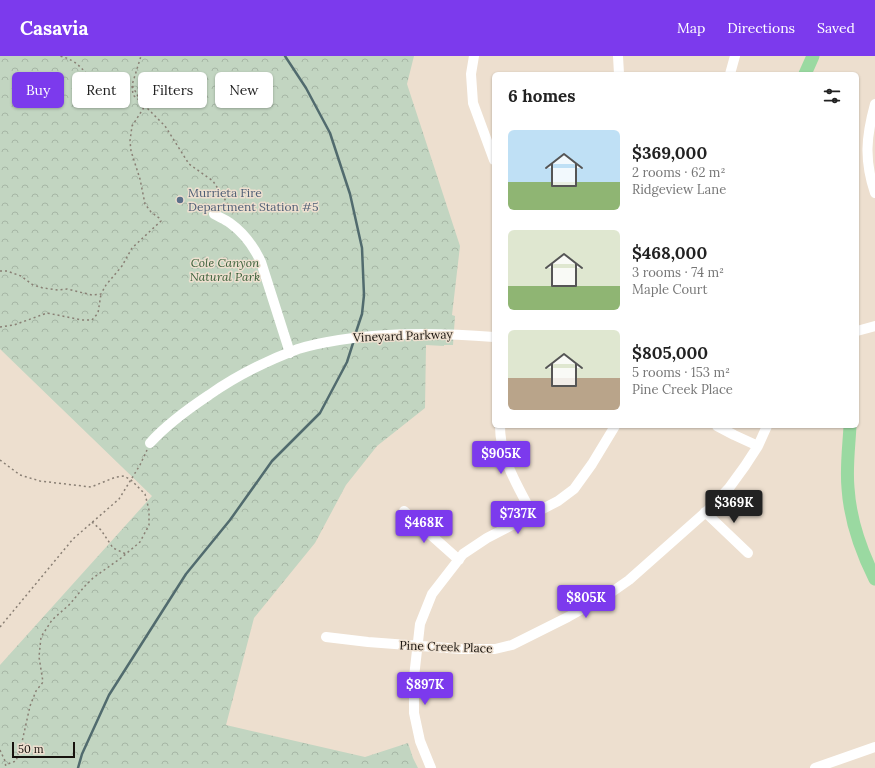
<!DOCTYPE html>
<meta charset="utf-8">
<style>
body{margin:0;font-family:Lora,serif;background:#f2f2f2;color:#222;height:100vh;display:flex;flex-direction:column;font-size:15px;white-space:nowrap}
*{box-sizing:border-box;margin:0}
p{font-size:13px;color:#767676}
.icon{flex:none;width:22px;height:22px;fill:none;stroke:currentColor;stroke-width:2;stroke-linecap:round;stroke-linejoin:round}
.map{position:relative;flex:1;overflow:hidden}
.sheet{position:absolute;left:492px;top:16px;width:367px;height:356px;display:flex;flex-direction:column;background:#fff;border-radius:6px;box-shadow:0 1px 3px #0004}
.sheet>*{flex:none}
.guide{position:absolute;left:12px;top:16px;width:380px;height:36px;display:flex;gap:8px}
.scale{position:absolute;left:12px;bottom:10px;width:63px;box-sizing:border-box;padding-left:4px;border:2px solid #17120d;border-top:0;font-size:11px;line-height:14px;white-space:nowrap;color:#17120d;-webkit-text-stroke:3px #eddfcf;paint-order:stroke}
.price{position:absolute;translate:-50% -34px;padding:0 9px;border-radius:4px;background:#7c3aed;color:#fff;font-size:13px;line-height:26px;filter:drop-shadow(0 1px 2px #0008)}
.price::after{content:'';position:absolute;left:50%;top:24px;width:12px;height:9px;margin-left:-6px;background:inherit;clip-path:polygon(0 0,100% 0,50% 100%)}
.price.selected{background:#222;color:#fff}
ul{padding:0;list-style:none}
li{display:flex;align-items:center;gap:12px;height:100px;padding:0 16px}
li span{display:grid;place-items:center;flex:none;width:112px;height:80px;border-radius:6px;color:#555}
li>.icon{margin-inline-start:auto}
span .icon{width:48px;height:48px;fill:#fffc;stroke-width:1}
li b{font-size:17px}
h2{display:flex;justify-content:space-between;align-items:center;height:48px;padding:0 16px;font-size:17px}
.chip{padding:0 14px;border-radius:6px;background:#fff;box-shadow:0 1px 3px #0004;font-size:14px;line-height:36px}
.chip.selected{background:#7c3aed;color:#fff}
header{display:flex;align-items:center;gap:24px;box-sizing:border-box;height:56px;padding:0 20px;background:#7c3aed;color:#fff}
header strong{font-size:19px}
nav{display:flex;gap:22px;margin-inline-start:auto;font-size:14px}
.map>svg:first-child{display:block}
</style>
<header>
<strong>Casavia</strong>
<nav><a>Map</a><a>Directions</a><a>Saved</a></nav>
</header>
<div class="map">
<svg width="875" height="712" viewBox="0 0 875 712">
<defs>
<pattern id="park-crowns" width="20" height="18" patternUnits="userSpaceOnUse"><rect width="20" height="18" fill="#c2d5c1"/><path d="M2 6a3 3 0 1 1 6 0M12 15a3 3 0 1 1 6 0" fill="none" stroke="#a6b6a5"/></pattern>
</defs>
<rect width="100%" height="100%" fill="#eddfcf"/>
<path fill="url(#park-crowns)" d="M0 0H414L407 28 460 190 452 259 455 260 453 289H444V290L426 289 425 352 377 390 346 429 315 487 254 562 226 669 365 701 408 687 413 702 418 712H0V609L152 440 0 293Z"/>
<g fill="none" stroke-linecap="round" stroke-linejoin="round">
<path stroke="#516b6e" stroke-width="2.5" d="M285 0 306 32 330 77 350 138 362 192 364 239 362 258 355 279
M78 712 82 698 109 639 186 518 230 464 272 405 320 357 347 306 354 284"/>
<path stroke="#897f74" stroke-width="1.5" stroke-dasharray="2 3" stroke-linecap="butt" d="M139 44 133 39 132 29 141 0
M144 49 165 70 189 108 213 125 235 159
M0 215H7L21 220 33 229 43 232 58 234 67 233 92 239 101 238 106 229 122 210 132 192 161 165 159 162 151 156 145 148 140 123 131 95 130 85 132 70 143 53 144 50 141 46 132 29 118 26 104 30H97C84 16 79 4 59 0
M0 271 14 269 47 257 82 264H92L98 257 101 238
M0 404 20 419 40 425 91 431 116 421 124 420 131 424 145 438 149 454V469L140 486 121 502 93 522 84 531 70 548 52 564 41 581 39 601 43 626 36 635 30 650 22 686 16 705 5 709
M92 466 101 474 113 492 126 498
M0 571 73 483 119 443 140 409 147 394
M0 694 5 705 6 712"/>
<path stroke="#fff" stroke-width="10" d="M474 0 471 18 473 47 494 104
M618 0 619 18
M730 18 735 0
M875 48C866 81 864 104 875 137
M214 158C219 161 226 164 230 167 244 177 254 191 261 206L290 297
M857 275 875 270
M500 370C500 402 518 431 533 459
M717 370 734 379 758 390
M150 387C167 368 188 353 209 339 236 320 266 305 298 293 311 289 326 286 339 284 390 276 443 277 494 281
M404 455 459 504
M705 456 748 497
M326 581 368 586 461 593H495L512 589 568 561 609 538 629 524 708 454 729 432 745 410 758 390 767 370
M431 712 420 685 414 657V621L420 568 432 538 463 498 487 482 558 445 574 433 592 408 615 370
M815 712 875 691"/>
<path stroke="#9ad9a1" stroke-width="13" d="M805 18 813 0
M850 370C849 390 846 411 848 432 850 463 861 495 875 523"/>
</g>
<circle fill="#5c6f8a" stroke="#eddfcf" stroke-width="1.5" cx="180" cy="144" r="4"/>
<g text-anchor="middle" stroke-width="3" stroke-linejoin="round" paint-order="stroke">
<g font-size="12" fill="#4e5e75" stroke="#eddfcf" text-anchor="start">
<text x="188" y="141">Murrieta Fire<tspan x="188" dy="14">Department Station #5</tspan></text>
</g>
<g font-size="12" font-style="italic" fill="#3b603a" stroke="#eddfcf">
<text x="225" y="211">Cole Canyon<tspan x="225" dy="14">Natural Park</tspan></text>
</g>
<g font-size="12" fill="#17120d" stroke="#eddfcf">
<text transform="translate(403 280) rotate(-2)" y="4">Vineyard Parkway</text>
<text transform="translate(446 591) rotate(2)" y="4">Pine Creek Place</text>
</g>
</g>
</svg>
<div class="scale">50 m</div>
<b class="price" style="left:501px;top:419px">$905K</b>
<b class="price selected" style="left:734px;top:468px">$369K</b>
<b class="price" style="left:518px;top:479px">$737K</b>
<b class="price" style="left:424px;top:488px">$468K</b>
<b class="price" style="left:586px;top:563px">$805K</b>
<b class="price" style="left:425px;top:650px">$897K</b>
<div class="guide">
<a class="chip selected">Buy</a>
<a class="chip">Rent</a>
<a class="chip">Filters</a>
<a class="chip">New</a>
</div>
<section class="sheet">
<h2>6 homes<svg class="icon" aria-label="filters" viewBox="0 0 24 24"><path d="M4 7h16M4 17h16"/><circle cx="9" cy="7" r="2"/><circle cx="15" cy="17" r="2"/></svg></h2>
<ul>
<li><span style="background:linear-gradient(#bfe0f5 65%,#8fb573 0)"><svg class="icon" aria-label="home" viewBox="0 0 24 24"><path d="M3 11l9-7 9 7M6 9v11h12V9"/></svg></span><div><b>$369,000</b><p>2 rooms · 62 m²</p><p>Ridgeview Lane</p></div></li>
<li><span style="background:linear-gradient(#dfe7d0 70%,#8fb573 0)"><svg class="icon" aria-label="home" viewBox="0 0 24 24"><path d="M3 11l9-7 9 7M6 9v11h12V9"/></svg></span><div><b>$468,000</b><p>3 rooms · 74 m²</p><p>Maple Court</p></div></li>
<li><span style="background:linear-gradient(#dfe7d0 60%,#b9a48a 0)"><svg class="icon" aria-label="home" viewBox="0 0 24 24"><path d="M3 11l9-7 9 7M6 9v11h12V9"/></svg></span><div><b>$805,000</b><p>5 rooms · 153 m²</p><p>Pine Creek Place</p></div></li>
</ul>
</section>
</div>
